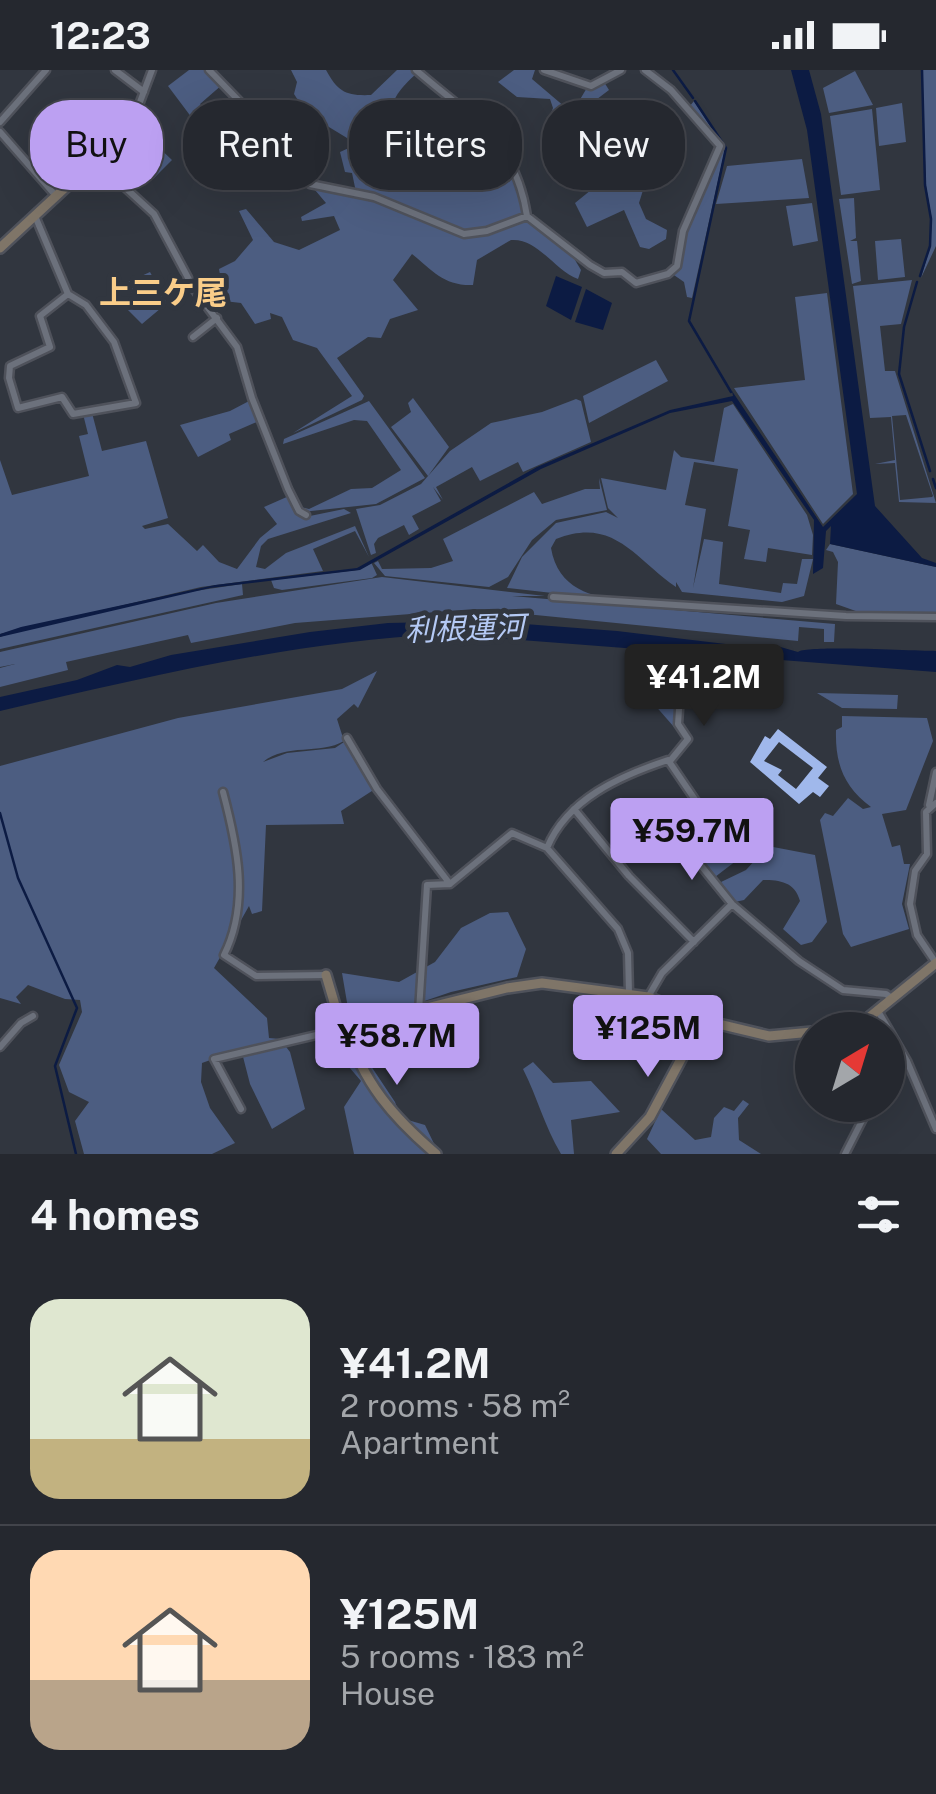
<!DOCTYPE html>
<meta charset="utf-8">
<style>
body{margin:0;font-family:"Public Sans","Noto Sans JP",sans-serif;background:#2d3037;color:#f1f3f6;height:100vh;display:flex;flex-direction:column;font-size:38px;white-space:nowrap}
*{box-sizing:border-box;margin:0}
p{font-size:32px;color:#a3a6aa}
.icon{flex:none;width:55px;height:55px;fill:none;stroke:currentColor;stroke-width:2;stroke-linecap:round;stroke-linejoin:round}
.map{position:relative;height:1084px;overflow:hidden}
.sheet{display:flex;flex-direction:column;background:#25282f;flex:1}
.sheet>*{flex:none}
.hud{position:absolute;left:30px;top:30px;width:878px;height:90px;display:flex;gap:20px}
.needle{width:65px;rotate:38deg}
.buttons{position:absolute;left:795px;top:942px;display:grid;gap:20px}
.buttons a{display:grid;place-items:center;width:110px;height:110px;border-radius:50%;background:#25282f;box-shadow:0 10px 40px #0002,0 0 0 2px #42444b;font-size:50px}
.price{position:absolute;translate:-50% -85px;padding:0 22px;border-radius:10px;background:#bca0f2;color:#111;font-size:32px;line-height:65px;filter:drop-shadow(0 2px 5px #0008)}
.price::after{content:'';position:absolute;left:50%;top:60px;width:30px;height:22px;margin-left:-15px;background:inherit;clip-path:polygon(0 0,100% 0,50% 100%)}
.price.active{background:#222;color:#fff}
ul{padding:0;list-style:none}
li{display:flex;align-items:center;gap:30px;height:250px;padding:0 30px}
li+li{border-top:2px solid #42444b}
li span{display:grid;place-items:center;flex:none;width:280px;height:200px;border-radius:30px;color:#555}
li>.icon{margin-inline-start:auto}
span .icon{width:120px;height:120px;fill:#fffc;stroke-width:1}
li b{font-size:42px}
h2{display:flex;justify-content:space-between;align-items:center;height:120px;padding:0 30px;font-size:42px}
.chip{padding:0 35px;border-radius:40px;background:#25282f;box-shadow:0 10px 40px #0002,0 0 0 2px #42444b;font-size:35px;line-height:90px}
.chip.active{background:#bca0f2;color:#111}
.status{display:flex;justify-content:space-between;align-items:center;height:70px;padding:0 50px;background:#25282f;direction:ltr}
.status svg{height:28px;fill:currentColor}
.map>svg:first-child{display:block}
</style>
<div class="status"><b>12:23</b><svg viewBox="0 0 49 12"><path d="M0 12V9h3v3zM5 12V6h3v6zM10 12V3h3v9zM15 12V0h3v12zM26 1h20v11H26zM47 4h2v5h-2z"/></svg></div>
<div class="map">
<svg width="936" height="1084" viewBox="0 0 936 1084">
<rect width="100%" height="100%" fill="#31363f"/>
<path fill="#4c5d81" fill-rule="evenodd" d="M189 0H207L223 14 200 34 209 47 198 56 168 16Z
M291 0H326C338 22 346 26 371 25L397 0H414L417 3C373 42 392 57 431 87L450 79 481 54 521 111 525 144 477 162 448 161 478 164 527 147 577 186 575 190 581 200 578 209C554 200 538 168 511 170L477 190 473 215C444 216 433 201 412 184L393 210 418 240 390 249 381 268 368 267 337 288 364 326 362 330 293 363 352 326 317 278 293 270 282 247 270 243 271 249 255 254 241 233 224 231 218 221 222 217 219 199 235 191 253 170 239 141 246 139 274 172 299 180 340 160 334 146 302 151 301 147 326 133 315 120 295 111C282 115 266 114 258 103L263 100 256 88 268 81 301 110 356 122 352 103 345 102 340 82 351 77 347 68 324 54 316 58 294 24 297 12Z
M514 0H535L532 9 572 43 588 16 604 12 609 20 580 42 600 79 614 69 622 76 625 86 641 89 649 101 639 133 646 149 667 160 666 169 649 179 640 177 624 140 587 157 575 133 591 120 586 114 604 107 592 102 579 108 580 102 572 92 586 76 574 65 567 70 548 52 553 38 550 29 517 27 498 12Z
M922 0H936V176L921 208 930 177 932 150 926 116Z
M855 1 873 35 829 43 823 18Z
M694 31 725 79 692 228 687 227 684 212 671 203 720 72 689 37Z
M902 33 906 72 879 76 876 38Z
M872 39 880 120 841 125 830 46Z
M132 52 172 90 153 109 115 73Z
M802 89 809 128 716 134 727 96Z
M854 128 856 168 850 171H857L861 211 852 214 839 129Z
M812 133 818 171 793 176 786 136Z
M901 169 905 207 878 210 875 171Z
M150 202 167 233 142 254 127 239 137 231 126 213Z
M912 210 901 254 880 256 885 301H895L936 433 899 432 895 393 875 394 895 390 891 347 870 348 853 216ZM906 345 933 426 932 427 900 430 892 346Z
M827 223 853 424 823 454 734 318 805 310 795 227Z
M656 290 668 311 589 353 583 326Z
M413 328 449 377 428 406 391 357 411 342 408 333Z
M576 329 581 331 591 372 523 402 518 392 480 411 472 397 436 417 443 430 433 417 441 431 412 446 419 459 409 465 404 455 378 468 374 474 376 483 371 485 356 439 380 435 421 414 450 381 491 353 542 342Z
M251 330 259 351 229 364 231 370 198 387 180 355 230 341Z
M369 331 425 408 376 434 302 442 274 376 301 437 309 439 351 419 372 418 401 400 367 351 354 350 283 374 284 369Z
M733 334 807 445 813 465 812 485 768 478 766 492 744 489 750 460 728 456 738 399 694 392 685 435 706 439 693 518 704 469 723 472 719 514 781 523 783 513 797 514 802 489H813L804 526 782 532 682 522 676 512V517C635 489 614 446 556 469L551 478C558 520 595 530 631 529L633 532 507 518 522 487 556 453 606 442 618 448 608 438 601 408 666 420 674 380 681 387 714 392 724 338Z
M92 343 102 381 146 371 168 448 142 456 145 459 168 454 197 481 203 475 219 492 237 499 260 468 277 454 264 437 289 426 305 447 344 439 351 443 268 469 261 476 256 497 265 499 286 483 355 456 369 487 355 461 313 479 323 501 201 517 0 564V390L12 425 89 406 79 366 88 364 83 344Z
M599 408 607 440 556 450 532 470 508 507 489 517 385 506 374 493 378 491 382 499 431 498 453 491 443 469 534 422 542 434 585 419H600Z
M830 474 936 497V545H867L836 534 838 492 833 482 826 480Z
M371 492 377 505 372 508 282 520 274 518 271 510 358 500Z
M382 507 545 526H512L835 554 834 572H824V559L799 557 798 571 475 539 295 553 191 573 188 565 66 592 68 600 0 617V598L15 594 0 597V582L216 533Z
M242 514 243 525 0 579V567L12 563 188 522Z
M377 601 358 638 354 634 337 649 344 671C320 685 286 673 263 692L287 683 335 678 347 670 375 719 341 741 344 754 266 755 262 841 252 844 249 836 214 898 267 948 269 968 280 969 290 982 305 1039 272 1059 250 1014 241 979 202 993 201 1012 210 1038 235 1073 212 1084H84L75 1051 89 1032 69 1022 59 995 82 942 80 930 65 929 28 915 16 927 21 934 0 928V696L178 648 342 619Z
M632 609 674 613V657Z
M817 623 898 625 897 639 842 638Z
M842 646 927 648 933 671 906 740 882 744 892 777 900 775 904 794H910L902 834 909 859 851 877 843 864 820 750 825 743 833 746 848 728 863 739 871 737C844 717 835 694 836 660L842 657Z
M745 750 762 771 715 807 698 785Z
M768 776 815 785 827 852 812 872 801 875 783 859 800 831C795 812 780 810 763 810L744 830 735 832 721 812 746 800Z
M508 842 526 879 517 907 451 922 351 956 342 903 399 912 435 892 461 858 490 843Z
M363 984 395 1032 401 1048 425 1055 439 1084H354L344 1037 361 1011 349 997Z
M533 992 553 1013 591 1011 620 1042 571 1050 574 1084H561C544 1055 538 1029 523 999Z
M743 1030 749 1034 738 1048 739 1070 761 1084H661L647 1069 661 1039 695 1070 711 1067 714 1048 724 1037 734 1041Z"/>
<path fill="#0c1b43" d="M791 0H809L821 44 875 436 922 488 936 493V497L830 474 831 456 826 461 823 498 813 504 814 450 732 331 670 343 541 399 360 500 210 518 0 567V564L21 557 215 515 357 498 537 397 670 340 733 326 732 321 823 457 857 424 807 60Z
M556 206 582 217 571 250 546 236Z
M586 219 612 233 603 260 575 252Z
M483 551 617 561 759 578 777 576 798 582C807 575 914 581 936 581V602L442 564C291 572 147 607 0 641V627L77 610 117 595 130 597 171 585 310 562 388 553Z"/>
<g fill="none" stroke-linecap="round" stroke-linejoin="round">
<path stroke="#0c1b43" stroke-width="2.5" d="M673 0 693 28
M695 31 726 78 689 251 731 322
M920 206 930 176 931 149 925 115 922 0
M917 212 904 257 899 304 930 401
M933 409 936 418
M0 743 18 808 77 938 55 996 76 1084"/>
</g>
<path fill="#a0b8eb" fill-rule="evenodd" d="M778 659 827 697 818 708 829 716 820 727 813 722 799 734 750 692 765 666 770 669ZM779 672 813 698 796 719 778 705 782 700 764 691Z"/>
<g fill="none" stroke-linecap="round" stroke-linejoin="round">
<g stroke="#4f525b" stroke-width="11">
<path id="street" d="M115 0 144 22
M209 0 246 38 277 91 310 114 374 127 464 164 487 161 527 146 590 195 604 203 622 202 636 213 668 204 677 196 683 161 720 76 671 20 645 0
M416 0C470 47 515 68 527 146
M544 0 591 16 621 0
M137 40 152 0
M0 52 46 0
M0 62 56 126
M95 90 154 144 194 219 237 277 252 328 288 419 299 441 306 445
M35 146 68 224 86 235 114 272 136 333 73 344 62 327 18 338 9 308 10 296 50 277 40 246 68 224
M193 267 217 248
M553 527 846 546 936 547
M347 668 377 719 450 814
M670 691 688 669 678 654 681 611
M223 722C237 775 250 833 224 885L256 906 326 905
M936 733 926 742 927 784 915 801 910 834 917 865 936 893
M929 735 936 702
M574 739 629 806 694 872
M547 778C567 729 620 706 668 690L696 731 690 782 732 834 799 891 843 920 886 924 893 929
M648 927 662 903 732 834
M419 941 427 815 450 814 512 763 547 778 618 859 628 883 629 923
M878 941 907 991 936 1059
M0 977 21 953 33 946
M888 1013 907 991
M241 1039 214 989 342 959
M845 1084 870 1035"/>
</g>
<g stroke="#4f525b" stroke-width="14">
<path id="secondary" d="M0 178 95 90 137 40
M326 905 342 959 507 918 542 913 648 927 702 950 769 966 812 962
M347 958C362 1012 394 1048 436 1084
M824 960 867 949 936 893
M616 1084 650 1047 702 950"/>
</g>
<use href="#street" stroke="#6c717c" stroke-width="6"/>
<use href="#secondary" stroke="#7f7568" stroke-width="9"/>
</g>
<g text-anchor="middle" stroke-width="10" stroke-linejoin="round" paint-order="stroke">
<g font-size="30" font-style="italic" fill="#b5caf5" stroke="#31363f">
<text transform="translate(465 559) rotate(-2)" y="10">利根運河</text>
</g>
<g font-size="32" font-weight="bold" fill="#facd89" stroke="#31363f">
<text x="163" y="234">上三ケ尾</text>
</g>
</g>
</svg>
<div class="buttons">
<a><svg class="needle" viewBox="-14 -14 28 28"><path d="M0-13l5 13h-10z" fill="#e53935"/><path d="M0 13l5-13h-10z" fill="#a3a6aa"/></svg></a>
</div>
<b class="price active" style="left:704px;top:659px">¥41.2M</b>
<b class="price" style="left:692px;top:813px">¥59.7M</b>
<b class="price" style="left:648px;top:1010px">¥125M</b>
<b class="price" style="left:397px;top:1018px">¥58.7M</b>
<div class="hud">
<a class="chip active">Buy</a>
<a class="chip">Rent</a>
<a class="chip">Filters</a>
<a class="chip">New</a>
</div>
</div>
<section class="sheet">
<h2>4 homes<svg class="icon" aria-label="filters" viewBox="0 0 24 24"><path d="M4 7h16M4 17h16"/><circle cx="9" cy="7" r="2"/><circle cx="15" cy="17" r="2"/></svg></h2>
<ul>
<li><span style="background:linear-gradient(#dfe7d0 70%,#c2b280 0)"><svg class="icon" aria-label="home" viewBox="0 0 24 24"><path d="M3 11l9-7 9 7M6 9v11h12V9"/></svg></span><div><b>¥41.2M</b><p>2 rooms · 58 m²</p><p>Apartment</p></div></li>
<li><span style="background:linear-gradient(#ffd9b3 65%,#b9a48a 0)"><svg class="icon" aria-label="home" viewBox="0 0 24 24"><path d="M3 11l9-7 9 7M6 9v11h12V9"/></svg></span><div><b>¥125M</b><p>5 rooms · 183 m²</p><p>House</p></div></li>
</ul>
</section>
